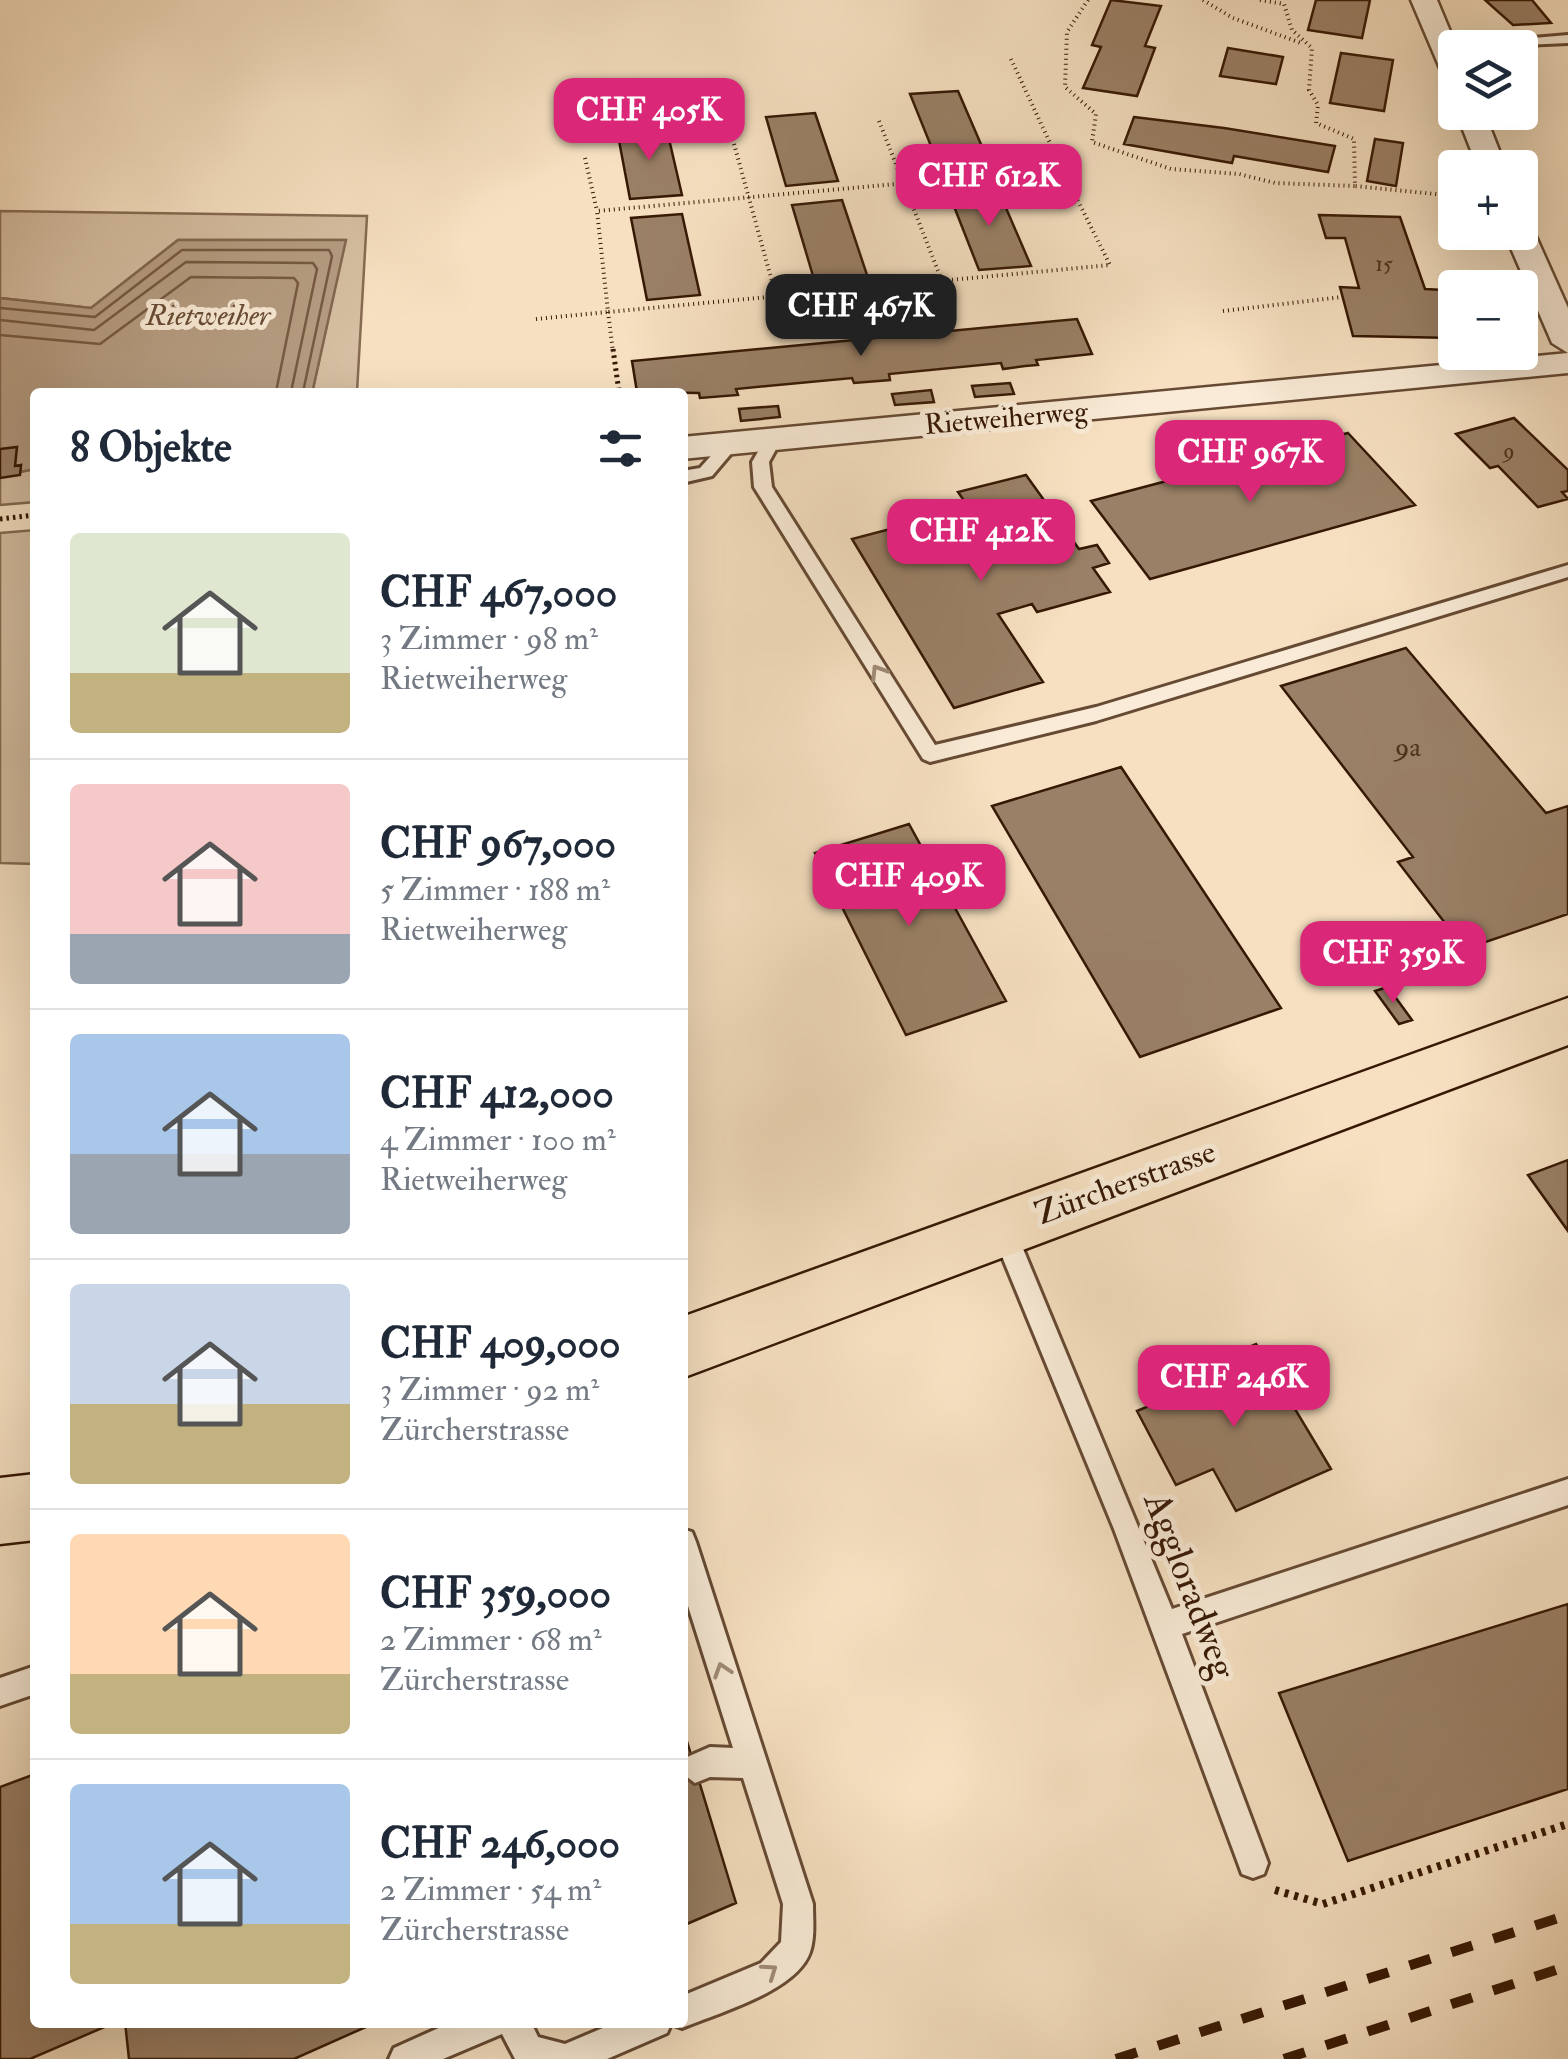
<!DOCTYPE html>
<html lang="de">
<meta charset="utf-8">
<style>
body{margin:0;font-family:"IM FELL Double Pica",serif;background:#f2f2f3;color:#1f2937;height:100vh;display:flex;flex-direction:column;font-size:38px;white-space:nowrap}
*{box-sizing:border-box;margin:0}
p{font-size:32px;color:#747a83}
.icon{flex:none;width:55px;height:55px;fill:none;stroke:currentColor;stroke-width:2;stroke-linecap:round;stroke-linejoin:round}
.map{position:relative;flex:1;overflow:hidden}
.sheet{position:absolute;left:30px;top:388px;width:658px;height:1640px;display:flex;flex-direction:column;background:#fff;border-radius:10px;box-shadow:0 10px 40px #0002}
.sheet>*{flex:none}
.controls{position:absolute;left:1438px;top:30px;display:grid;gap:20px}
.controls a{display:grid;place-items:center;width:100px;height:100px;border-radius:10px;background:#fff;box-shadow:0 10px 40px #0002;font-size:50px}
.price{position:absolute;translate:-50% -85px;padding:0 22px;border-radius:20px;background:#db2777;color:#fff;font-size:32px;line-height:65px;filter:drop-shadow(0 2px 5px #0008)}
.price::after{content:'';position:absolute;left:50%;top:60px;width:30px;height:22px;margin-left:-15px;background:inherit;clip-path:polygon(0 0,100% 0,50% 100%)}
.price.selected{background:#222;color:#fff}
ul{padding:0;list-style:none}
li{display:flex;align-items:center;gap:30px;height:250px;padding:0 40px}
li+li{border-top:2px solid #e0e1e3}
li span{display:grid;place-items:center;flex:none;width:280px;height:200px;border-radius:10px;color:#555}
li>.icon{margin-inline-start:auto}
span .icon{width:120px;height:120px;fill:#fffc;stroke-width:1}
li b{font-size:42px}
h2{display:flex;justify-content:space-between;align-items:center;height:120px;padding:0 40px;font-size:42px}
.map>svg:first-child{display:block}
</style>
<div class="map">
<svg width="1568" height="2059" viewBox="0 0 1568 2059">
<rect width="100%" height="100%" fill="#f6e0c1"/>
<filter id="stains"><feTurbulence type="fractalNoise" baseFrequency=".002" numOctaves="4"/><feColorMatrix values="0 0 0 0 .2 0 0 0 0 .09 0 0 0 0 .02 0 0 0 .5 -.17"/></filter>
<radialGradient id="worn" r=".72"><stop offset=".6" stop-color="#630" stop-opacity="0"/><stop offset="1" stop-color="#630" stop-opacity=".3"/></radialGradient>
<path fill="#d5bea1" stroke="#866b52" stroke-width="2.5" d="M0 211 367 216 357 392H304L313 389 345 240H178L91 308 0 298Z
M0 449 21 465 20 472 35 469V502L0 505Z
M35 530V864L0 863V533Z"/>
<path fill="#b59c81" stroke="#82674f" stroke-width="2.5" d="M178 240H346L313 389 35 392V469L20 472 21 465 15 466 0 449V298L91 308Z"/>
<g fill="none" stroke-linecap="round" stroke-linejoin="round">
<path stroke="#765a42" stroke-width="2.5" d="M0 308 95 317 182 250H329L332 256 303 392
M0 320 94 330 186 262 313 263 317 269 291 392
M0 335 100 344 191 277 294 278 298 283 276 392"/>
</g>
<path fill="#9a8066" stroke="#361804" stroke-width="2.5" d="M1111 0 1161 6 1145 46 1155 48 1137 96 1083 88 1101 47 1092 45Z
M1316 0H1370L1362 38 1308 30Z
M1485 0H1532L1551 23 1513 25Z
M1228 48 1283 57 1276 84 1220 76Z
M1341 53 1393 60 1384 111 1330 103Z
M958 91 986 156 937 161 910 94Z
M815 113 838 181 786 186 766 117Z
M1134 117 1224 128 1335 146 1328 172 1234 156 1232 163 1124 144Z
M666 126 682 195 630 199 617 130Z
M1375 139 1403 143 1396 186 1367 181Z
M997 187 1031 266 979 270 948 191Z
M842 200 869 281 816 286 792 205Z
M682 214 700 295 647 300 631 218Z
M1319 215 1400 217 1425 289 1444 290 1448 302H1455V338L1353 336 1340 287 1359 288 1345 238H1326Z
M1077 319 1092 354 1036 360 1038 365 1025 366 1003 369 1001 363 889 374 890 380 854 383 852 378 736 389 738 395 700 398 699 393 637 392 632 361Z
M1010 383 1014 394 975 397 972 386Z
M931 390 934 402 895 405 892 394Z
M778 406 780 417 741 421 739 409Z
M1514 418 1568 470V491L1562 492 1568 499 1538 507 1498 466 1490 468 1456 434Z
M1348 433 1415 505 1150 579 1091 501Z
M17 447 15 466 21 465 20 475 0 478V449Z
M1026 475 1079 549 1097 545 1109 563 1093 568 1110 592 1037 612 1032 604 998 614 1043 682 954 708 852 539 936 517 940 523 974 515 958 492Z
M1406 648 1546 813 1568 806V914L1465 949 1398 862 1413 857 1281 686Z
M1121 767 1281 1008 1140 1057 992 806Z
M909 824 1006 1001 906 1035 815 853Z
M1388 987 1412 1020 1399 1024 1375 991Z
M1568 1160V1231L1528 1175Z
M1256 1344 1331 1469 1236 1511 1213 1469 1176 1485 1137 1411 1173 1396 1165 1382Z
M1568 1604V1789L1348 1861 1279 1693Z
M682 1725 736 1903 682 1926Z
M35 1774V2022H116L30 2059H0V1787Z
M125 2022H377L294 2059H129Z"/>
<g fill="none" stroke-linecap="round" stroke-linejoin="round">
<g stroke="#664a33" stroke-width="6">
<path id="lane" d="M1568 35V43L1459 48 1465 44Z
M773 435 781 440 769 462 772 487 935 745 1096 707 1568 565V577L1096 721 930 762 923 759 754 487 752 462 767 436Z
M732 438 740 443 712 476 682 483V471L700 468 726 439Z
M1002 1216 1011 1219 1014 1227 1172 1609 1568 1479V1505L1182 1634 1268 1863 1264 1874 1253 1878 1242 1874 1238 1863 1114 1529 990 1227 993 1219Z
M682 1529 692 1532 696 1542 813 1904C813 1919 815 1938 810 1952 797 1991 718 2013 682 2028L671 2024 667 2033 607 2059H515L502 2034 443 2059H389L394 2048 452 2022H531L538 2037 565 2044 617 2022H682V1996L761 1963 781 1942 783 1904 743 1778 710 1777 695 1783 682 1773 685 1758 710 1747 733 1748 682 1587Z
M35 1666V1694L0 1706V1678Z"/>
</g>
<g stroke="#664a33" stroke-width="5">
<path id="street" d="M1411 0H1437L1457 48 1455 81 1442 73Z
M1456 112H1484L1506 168H1478Z
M1520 223 1534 232 1568 308V353L1552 343 1504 232H1520Z
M1568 353V373L682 459V437Z"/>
</g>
<g stroke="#361804" stroke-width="5">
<path id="primary" d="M1568 998V1045L682 1378V1317Z
M35 1474V1540L0 1544V1478Z"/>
</g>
<path stroke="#361804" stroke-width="4" stroke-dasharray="1 4" stroke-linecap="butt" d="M1088 0 1067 32 1065 87 1096 114 1092 142 1171 169 1239 174 1275 183 1355 186
M1203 0 1233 18 1301 43
M1260 0 1284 4 1292 30 1312 48 1309 90 1318 105 1316 123 1354 139 1355 186 1455 196
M1011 59 1062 169
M879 121 942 281
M734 144 776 296
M585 158 597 211
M1062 169 1110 265 608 312 597 211Z
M1446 299H1455
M1223 311 1342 297
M608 312 613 352
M536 319 608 312"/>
<path stroke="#361804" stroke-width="5" stroke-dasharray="2.5 4" stroke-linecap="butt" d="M613 349 619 392
M0 519 35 515"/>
<path stroke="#361804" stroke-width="8" stroke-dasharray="4 6" stroke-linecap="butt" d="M1275 1890 1323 1904 1568 1824"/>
<use href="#lane" fill="#f9ebd7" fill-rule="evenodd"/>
<use href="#street" fill="#f9ebd7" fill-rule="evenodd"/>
<use href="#primary" fill="#f6e0c1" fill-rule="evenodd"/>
<path stroke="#361804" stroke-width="10" stroke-dasharray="22 22" stroke-linecap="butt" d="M1116 2059 1568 1915
M1284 2059 1568 1966"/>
</g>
<defs><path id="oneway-chevron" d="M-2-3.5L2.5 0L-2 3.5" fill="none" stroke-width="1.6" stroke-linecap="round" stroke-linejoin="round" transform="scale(2.5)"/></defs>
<g stroke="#a18c78">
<use href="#oneway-chevron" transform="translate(878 672) rotate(-122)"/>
<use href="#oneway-chevron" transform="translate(722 1670) rotate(-108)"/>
<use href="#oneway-chevron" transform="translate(770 1971) rotate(-35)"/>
</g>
<g text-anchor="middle" stroke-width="10" stroke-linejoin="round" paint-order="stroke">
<g font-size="22" fill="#4f321c">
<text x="1384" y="271">15</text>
<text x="1509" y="458">9</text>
</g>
<g font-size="28" fill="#361804" stroke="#f9ebd7">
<text transform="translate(1006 417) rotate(-5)" y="10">Rietweiherweg</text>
</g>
<g font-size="28" fill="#4f321c">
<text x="1408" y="756">9a</text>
</g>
<g font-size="30" font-style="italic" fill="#694d36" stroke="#f9ebd7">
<text x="208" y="325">Rietweiher</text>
</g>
<g font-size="32" fill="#361804" stroke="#f9ebd7">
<text transform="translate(1125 1182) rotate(-20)" y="11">Zürcherstrasse</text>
</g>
<g font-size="38" fill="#361804" stroke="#f9ebd7">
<text transform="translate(1191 1585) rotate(69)" y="13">Aggloradweg</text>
</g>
</g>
<rect width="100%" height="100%" filter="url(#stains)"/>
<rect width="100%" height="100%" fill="url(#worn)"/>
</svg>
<div class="controls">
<a><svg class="icon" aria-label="layers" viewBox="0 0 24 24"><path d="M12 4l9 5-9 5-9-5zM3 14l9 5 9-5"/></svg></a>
<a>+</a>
<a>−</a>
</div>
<b class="price" style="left:649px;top:163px">CHF 405K</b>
<b class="price" style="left:989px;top:229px">CHF 612K</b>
<b class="price selected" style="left:861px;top:359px">CHF 467K</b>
<b class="price" style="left:1250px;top:505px">CHF 967K</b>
<b class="price" style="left:981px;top:584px">CHF 412K</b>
<b class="price" style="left:909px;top:929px">CHF 409K</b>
<b class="price" style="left:1393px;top:1006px">CHF 359K</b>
<b class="price" style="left:1234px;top:1430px">CHF 246K</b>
<section class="sheet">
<h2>8 Objekte<svg class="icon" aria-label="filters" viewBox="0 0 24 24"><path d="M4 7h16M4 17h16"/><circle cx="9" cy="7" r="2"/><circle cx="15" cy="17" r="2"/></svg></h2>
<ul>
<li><span style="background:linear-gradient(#dfe7d0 70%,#c2b280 0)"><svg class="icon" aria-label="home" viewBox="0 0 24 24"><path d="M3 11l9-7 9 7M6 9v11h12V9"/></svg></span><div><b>CHF 467,000</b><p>3 Zimmer · 98 m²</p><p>Rietweiherweg</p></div></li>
<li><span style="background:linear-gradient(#f6c9c9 75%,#9aa5b1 0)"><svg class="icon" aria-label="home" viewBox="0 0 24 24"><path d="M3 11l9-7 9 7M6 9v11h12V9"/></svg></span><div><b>CHF 967,000</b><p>5 Zimmer · 188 m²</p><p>Rietweiherweg</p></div></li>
<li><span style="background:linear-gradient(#a9c7e8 60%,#9aa5b1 0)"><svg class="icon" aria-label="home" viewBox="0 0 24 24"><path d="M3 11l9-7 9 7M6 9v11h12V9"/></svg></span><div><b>CHF 412,000</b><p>4 Zimmer · 100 m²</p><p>Rietweiherweg</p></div></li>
<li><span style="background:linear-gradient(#c9d6e8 60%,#c2b280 0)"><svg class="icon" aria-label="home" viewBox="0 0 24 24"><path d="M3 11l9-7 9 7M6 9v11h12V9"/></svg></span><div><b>CHF 409,000</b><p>3 Zimmer · 92 m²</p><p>Zürcherstrasse</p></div></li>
<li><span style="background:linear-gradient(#ffd9b3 70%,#c2b280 0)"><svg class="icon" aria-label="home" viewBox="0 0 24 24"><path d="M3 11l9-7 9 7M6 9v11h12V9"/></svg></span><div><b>CHF 359,000</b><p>2 Zimmer · 68 m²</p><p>Zürcherstrasse</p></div></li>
<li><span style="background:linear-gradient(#a9c7e8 70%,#c2b280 0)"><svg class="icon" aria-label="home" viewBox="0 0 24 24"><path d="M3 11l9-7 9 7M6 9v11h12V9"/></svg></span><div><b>CHF 246,000</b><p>2 Zimmer · 54 m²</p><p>Zürcherstrasse</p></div></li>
</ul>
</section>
</div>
